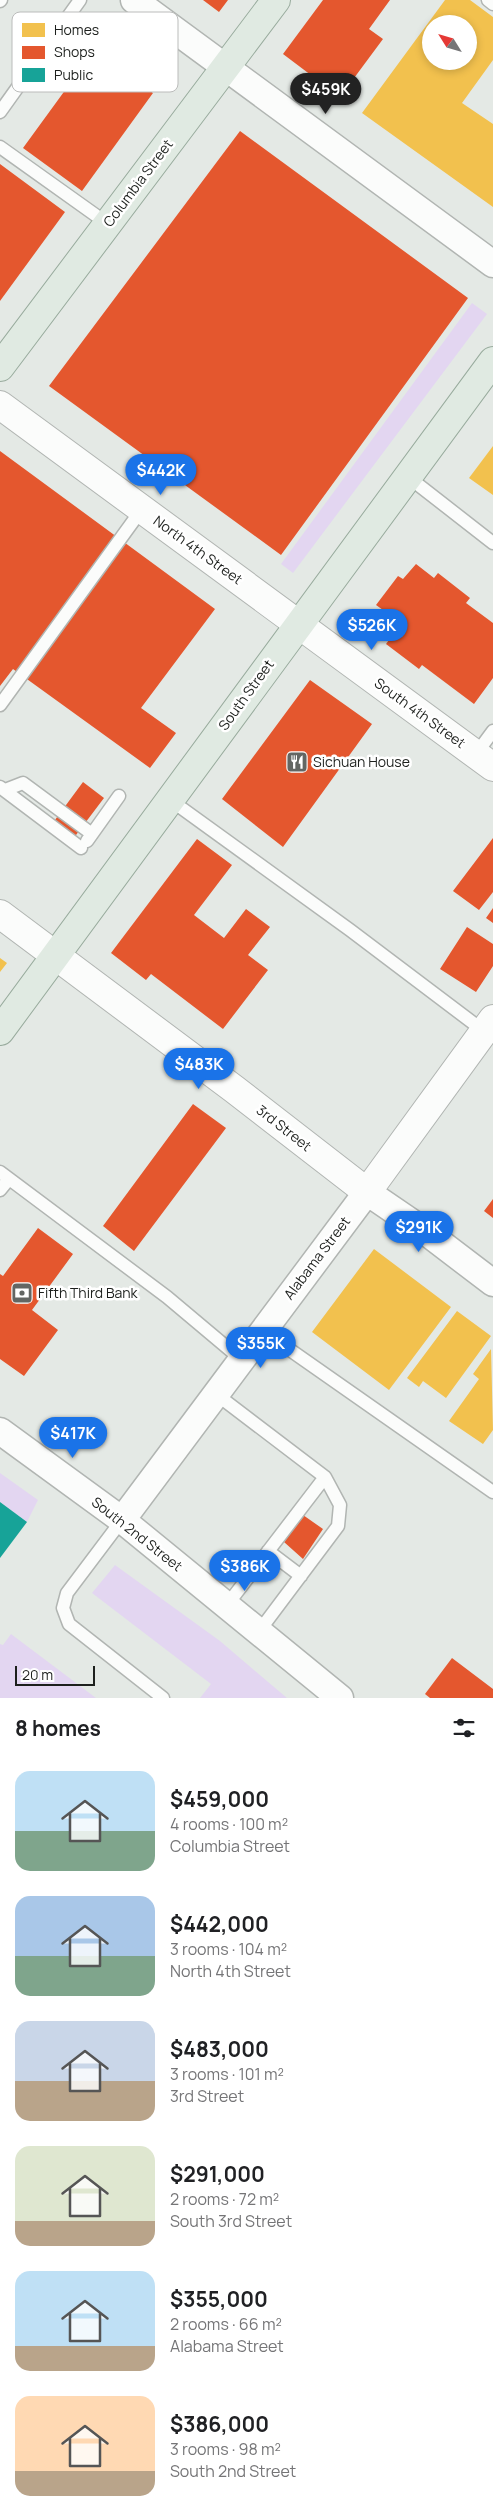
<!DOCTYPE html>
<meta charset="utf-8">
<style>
body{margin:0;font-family:Manrope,sans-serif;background:#f6f6f6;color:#202124;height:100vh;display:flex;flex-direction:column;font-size:19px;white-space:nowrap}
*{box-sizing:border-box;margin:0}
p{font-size:16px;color:#757577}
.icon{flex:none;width:28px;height:28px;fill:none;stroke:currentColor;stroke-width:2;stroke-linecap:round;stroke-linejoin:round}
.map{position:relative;height:1698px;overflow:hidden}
.sheet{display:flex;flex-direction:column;background:#fff;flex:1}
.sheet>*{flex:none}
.needle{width:32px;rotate:307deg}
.fabs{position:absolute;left:422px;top:15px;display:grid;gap:10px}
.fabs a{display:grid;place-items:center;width:55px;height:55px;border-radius:50%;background:#fff;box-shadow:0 2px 8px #0003;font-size:25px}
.scale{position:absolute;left:15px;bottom:12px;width:80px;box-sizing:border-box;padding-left:5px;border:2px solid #1d201d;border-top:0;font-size:14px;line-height:18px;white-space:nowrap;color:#1d201d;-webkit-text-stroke:4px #fff;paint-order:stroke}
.price{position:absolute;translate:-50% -42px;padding:0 11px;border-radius:18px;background:#1a73e8;color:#fff;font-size:16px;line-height:32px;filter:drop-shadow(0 1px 2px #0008)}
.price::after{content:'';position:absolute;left:50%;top:30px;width:15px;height:11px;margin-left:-8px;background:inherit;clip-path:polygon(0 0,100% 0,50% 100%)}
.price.on{background:#222;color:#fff}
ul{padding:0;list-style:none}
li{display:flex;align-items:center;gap:15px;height:125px;padding:0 15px}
li span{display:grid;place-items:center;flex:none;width:140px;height:100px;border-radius:15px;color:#555}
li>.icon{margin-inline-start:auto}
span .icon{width:60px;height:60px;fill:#fffc;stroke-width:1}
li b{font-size:21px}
h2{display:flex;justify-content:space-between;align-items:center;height:60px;padding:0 15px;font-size:21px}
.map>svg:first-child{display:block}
</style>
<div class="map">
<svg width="493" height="1698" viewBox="0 0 493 1698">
<rect width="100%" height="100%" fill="#e4e9e5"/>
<path fill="#e3d6f1" d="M472 303 487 314 293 573 281 564Z
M0 1473 38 1500 27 1522 0 1502Z
M115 1565 220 1641 287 1698H200L211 1684 92 1593Z
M11 1634 96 1698H0V1644L3 1645Z"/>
<path fill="#f2c14e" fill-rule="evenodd" d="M445 0H470L493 17V60L462 103 493 124V207L362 113ZM431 24H469V61H431Z
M493 446V495L469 478Z
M0 958 7 963 0 972Z
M374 1249 451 1307 389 1390 312 1332Z
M457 1311 491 1336 446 1398 423 1381 419 1387 407 1378Z
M491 1349 493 1430 483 1444 449 1421 479 1379 473 1374Z"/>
<path fill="#e4572e" d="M203 0H228L219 12Z
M323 0H390L369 29 383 39 340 97 283 54Z
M90 48 153 93 82 191 23 148 74 78 70 75Z
M240 131 468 298 281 555 49 386Z
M0 164 65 212 0 301Z
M0 451 215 609 141 708 176 733 150 768 13 669 0 686Z
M416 564 434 578 438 573 470 598 466 603 493 623V678L474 704 422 665 419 669 386 644 389 640 370 626 383 610 376 605 398 576 403 579Z
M310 680 372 724 283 847 222 799Z
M83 782 104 798 73 839 52 824Z
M493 838V892L479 910 453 891Z
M197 839 232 865 194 915 224 938 246 909 270 927 248 955 268 970 223 1029 151 974 146 980 111 953Z
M493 908V923L486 918Z
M467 927 493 944V966L476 992 440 969Z
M193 1104 226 1128 134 1251 103 1226Z
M493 1199V1218L484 1211Z
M38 1228 73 1254 32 1310 58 1330 24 1376 0 1359V1274L3 1276Z
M303 1515 323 1529 303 1559 284 1542Z
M452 1658 493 1689V1698H430L425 1694Z"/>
<path fill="#17a398" d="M0 1502 27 1522 0 1558Z"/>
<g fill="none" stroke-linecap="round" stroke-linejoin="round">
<g stroke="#b1b5b2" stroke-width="15">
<path id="lane" d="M488 0 493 4
M0 1 1 0
M0 112 80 0
M0 147 108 224
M407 476 493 543
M0 705 142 509
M476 754 493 731
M0 787 81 848
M5 790 23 783 92 834
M169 799 350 930 485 1032
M87 841 119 796
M0 1172 167 1297 242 1360
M0 1190 9 1179
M263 1331 493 1492
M216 1394 325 1477 227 1605
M122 1520 67 1593 63 1608 69 1624 163 1698
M268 1551 301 1576
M260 1630 338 1526 340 1505 325 1477"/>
</g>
<g stroke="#b1b5b2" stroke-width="29">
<path id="street" d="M134 0 493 264
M0 1431 122 1520 340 1698
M122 1520 367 1192 430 1235 493 1283"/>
</g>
<g stroke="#b1b5b2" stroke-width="30">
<path id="secondary" d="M0 405 493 767
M0 914 234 1089 367 1192 493 1019"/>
</g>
<g stroke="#98ab9d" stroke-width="30">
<path id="primary" d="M0 367 276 0
M0 1031 493 361"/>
</g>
<use href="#lane" stroke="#fbfcfb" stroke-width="12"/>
<use href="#street" stroke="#fbfcfb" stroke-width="26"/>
<use href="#secondary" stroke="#fbfcfb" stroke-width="28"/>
<use href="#primary" stroke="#e0eae2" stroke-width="28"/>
</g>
<defs>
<g id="restaurant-square" transform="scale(1.125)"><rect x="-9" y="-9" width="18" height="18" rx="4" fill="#636663" stroke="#fff"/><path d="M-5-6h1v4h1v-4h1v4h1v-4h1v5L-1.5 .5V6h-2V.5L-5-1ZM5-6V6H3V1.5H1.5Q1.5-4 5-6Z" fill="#fff"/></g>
<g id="bank-square" transform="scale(1.125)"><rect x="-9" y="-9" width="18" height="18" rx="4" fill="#636663" stroke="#fff"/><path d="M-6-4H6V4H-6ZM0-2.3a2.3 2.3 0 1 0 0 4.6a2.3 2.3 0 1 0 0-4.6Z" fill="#fff"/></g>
</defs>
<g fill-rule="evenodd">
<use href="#restaurant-square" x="297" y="762"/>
<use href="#bank-square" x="22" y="1293"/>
</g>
<g text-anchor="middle" stroke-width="5" stroke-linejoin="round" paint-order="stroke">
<g font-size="14" fill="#1d201d" stroke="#fff">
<text transform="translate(138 183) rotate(-53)" y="5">Columbia Street</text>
<text transform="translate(198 550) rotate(36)" y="5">North 4th Street</text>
<text transform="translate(246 695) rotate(-54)" y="5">South Street</text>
<text transform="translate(420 713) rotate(36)" y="5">South 4th Street</text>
<text transform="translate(284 1128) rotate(38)" y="5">3rd Street</text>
<text transform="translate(317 1258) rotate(-53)" y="5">Alabama Street</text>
<text transform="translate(137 1534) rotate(38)" y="5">South 2nd Street</text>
</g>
<g font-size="14" fill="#1d201d" stroke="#fff" text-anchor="start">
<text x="313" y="767">Sichuan House</text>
<text x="38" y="1298">Fifth Third Bank</text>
</g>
</g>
<rect x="12" y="12" width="166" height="80" rx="8" fill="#fff" stroke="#bbbcbb" stroke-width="1"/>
<rect x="22" y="23" width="23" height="14" fill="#f2c14e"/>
<rect x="22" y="46" width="23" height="13" fill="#e4572e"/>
<rect x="22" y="68" width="23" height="14" fill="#17a398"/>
<g font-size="14" fill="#1d201d">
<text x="54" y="35">Homes</text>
<text x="54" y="57">Shops</text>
<text x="54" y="80">Public</text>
</g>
</svg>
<div class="fabs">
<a><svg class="needle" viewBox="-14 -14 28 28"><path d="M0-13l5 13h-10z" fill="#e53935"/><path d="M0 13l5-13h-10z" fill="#757577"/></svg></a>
</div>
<div class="scale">20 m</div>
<b class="price on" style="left:326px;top:115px">$459K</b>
<b class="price" style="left:161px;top:496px">$442K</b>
<b class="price" style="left:372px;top:651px">$526K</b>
<b class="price" style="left:199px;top:1090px">$483K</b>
<b class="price" style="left:419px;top:1253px">$291K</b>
<b class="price" style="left:261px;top:1369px">$355K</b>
<b class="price" style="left:73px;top:1459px">$417K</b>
<b class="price" style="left:245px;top:1592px">$386K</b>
</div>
<section class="sheet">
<h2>8 homes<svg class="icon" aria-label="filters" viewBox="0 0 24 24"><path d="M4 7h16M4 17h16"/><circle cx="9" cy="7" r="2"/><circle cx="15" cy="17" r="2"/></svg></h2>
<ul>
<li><span style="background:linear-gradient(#bfe0f5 60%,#7fa58c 0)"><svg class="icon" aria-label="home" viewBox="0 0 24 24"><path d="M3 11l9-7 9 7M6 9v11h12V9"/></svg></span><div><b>$459,000</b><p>4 rooms · 100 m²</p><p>Columbia Street</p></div></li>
<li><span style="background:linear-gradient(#a9c7e8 60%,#7fa58c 0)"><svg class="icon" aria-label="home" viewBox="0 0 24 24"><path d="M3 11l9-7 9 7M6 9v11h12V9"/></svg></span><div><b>$442,000</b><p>3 rooms · 104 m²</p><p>North 4th Street</p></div></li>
<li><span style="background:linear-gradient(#c9d6e8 60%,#b9a48a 0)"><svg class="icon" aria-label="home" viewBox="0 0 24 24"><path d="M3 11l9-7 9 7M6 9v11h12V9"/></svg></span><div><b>$483,000</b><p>3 rooms · 101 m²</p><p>3rd Street</p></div></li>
<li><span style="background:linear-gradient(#dfe7d0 75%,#b9a48a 0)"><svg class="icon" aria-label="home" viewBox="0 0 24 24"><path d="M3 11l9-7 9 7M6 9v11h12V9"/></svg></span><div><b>$291,000</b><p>2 rooms · 72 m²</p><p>South 3rd Street</p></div></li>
<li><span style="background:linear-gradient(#bfe0f5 75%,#b9a48a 0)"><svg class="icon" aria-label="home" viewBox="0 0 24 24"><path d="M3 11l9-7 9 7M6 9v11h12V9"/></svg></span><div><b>$355,000</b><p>2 rooms · 66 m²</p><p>Alabama Street</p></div></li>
<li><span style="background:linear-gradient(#ffd9b3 75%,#b9a48a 0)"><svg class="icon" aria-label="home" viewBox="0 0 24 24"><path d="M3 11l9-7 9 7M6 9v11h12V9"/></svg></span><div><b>$386,000</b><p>3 rooms · 98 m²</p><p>South 2nd Street</p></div></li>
</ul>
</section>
